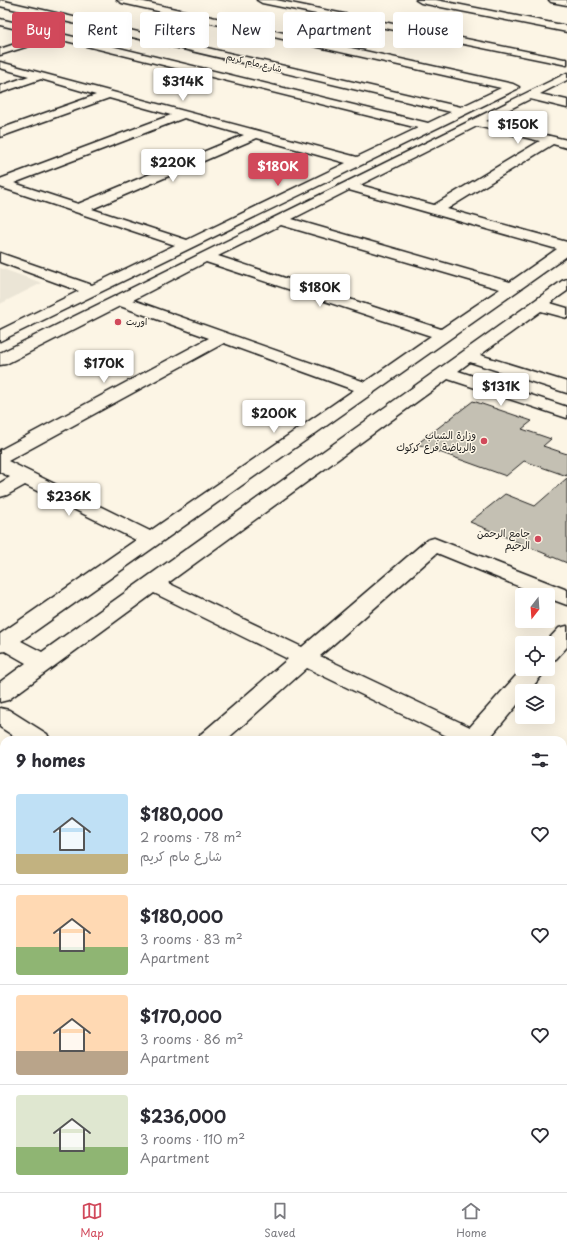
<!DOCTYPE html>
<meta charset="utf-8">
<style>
body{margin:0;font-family:"Playpen Sans","Playpen Sans Arabic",sans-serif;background:#f7f7f7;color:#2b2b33;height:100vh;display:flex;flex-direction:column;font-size:15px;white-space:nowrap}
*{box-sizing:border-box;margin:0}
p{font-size:13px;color:#7c7c81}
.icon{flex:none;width:22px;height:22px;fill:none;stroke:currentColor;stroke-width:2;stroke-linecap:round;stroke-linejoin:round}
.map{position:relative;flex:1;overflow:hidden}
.panel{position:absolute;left:0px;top:736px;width:567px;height:456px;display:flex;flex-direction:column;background:#fff;border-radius:12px 12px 0 0;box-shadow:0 4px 16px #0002}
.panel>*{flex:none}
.hud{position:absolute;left:12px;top:12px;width:543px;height:36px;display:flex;gap:8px}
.needle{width:26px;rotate:197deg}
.tools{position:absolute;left:515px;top:588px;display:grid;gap:8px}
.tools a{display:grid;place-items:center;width:40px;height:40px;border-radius:4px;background:#fff;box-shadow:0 4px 16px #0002;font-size:20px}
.price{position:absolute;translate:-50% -34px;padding:0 9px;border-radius:4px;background:#fff;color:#222;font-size:13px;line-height:26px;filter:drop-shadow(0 1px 2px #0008)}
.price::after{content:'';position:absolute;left:50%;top:24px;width:12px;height:9px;margin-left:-6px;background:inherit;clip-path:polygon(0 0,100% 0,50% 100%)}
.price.current{background:#d1495b;color:#fff}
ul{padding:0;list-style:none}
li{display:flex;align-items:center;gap:12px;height:100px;padding:0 16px}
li+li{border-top:1px solid #e1e1e2}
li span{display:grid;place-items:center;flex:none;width:112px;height:80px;border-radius:4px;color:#555}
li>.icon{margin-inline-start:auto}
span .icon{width:48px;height:48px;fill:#fffc;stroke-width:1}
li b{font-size:17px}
h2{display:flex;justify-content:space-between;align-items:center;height:48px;padding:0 16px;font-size:17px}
.pill{padding:0 14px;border-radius:4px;background:#fff;box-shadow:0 4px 16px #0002;font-size:14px;line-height:36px}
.pill.current{background:#d1495b;color:#fff}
.dock{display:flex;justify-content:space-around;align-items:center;height:56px;border-top:1px solid #e1e1e2;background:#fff;font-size:11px;color:#7c7c81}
.dock a{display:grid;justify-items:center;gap:2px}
.dock .current{color:#d1495b}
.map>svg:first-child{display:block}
</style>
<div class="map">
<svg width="567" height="1192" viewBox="0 0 567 1192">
<rect width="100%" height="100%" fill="#fcf5e5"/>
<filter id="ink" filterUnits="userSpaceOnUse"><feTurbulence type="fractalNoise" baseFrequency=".025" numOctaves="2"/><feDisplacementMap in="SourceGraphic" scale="8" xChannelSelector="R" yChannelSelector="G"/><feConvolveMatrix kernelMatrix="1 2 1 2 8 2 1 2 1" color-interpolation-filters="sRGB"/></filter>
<g filter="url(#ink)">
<path fill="#ebe5d6" d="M0 268 42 283 0 304Z"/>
<path fill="#c4c0b3" stroke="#1c1c1c" d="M473 401 532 421 522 429 551 439 543 446 567 454V476L524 461 506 476 417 444Z
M567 478V563L470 522 505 494 535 506Z"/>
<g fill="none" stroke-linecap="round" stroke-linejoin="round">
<g stroke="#1c1c1c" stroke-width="3">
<path id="minor" d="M0 0 461 107 501 88 122 3 117 0H135L513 84 519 87 517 89 0 341V330L79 291 0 262V253L92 285 175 245 0 187V179L171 115 109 98 0 137V129L96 95 41 79 0 93V86L29 76 0 68V62L357 157 418 128 54 38 0 55V49L42 35 0 25V19L428 123 451 112 0 6ZM184 118 244 135 78 204 14 183ZM257 138 346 163 187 240 92 209Z
M257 0H276L564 59H567V65L262 3Z
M416 0H436L567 26V32L421 3Z
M549 0H567V5L551 2Z
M567 73V80L540 94 567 100V108L530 99 486 121 567 140V148L553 144 447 209 567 242V256L21 641 42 652 562 281 567 279V291L550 303 567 308V318L541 311 480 355 567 382V393L470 362 458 371 567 407V418L448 379 168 583 302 647 427 540 434 538 567 590V605L548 598V595H540L437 553 320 656 470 727 522 669H547L529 691H522V699L488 740H455L307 668 226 740H198L201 734 288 659 154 593 8 700 0 702V682L26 663 5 651 0 652V634L136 540 25 485 7 495 0 497V483L10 477 0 472V450L209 338 120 306 6 364 0 365V353ZM477 126 540 141 434 205 360 185ZM349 190 557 249 510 282 292 219ZM281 225 500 289 441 329 218 256ZM206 262 431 336 365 382 133 300ZM224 343 354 390 150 531 8 461Z
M567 626V647L556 659 548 661V643H545L559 628Z
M0 708 9 710 47 734 50 740H20L0 727Z
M563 773 567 774V793L563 792Z
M567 961V989L563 990V962Z
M563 1056 567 1058V1087L563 1085Z"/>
</g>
<use href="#minor" fill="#fcf5e5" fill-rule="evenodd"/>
</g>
</g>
<g fill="#d1495b" stroke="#fcf5e5" stroke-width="1.5">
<circle cx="118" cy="322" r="4"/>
<circle cx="484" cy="441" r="4"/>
<circle cx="538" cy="539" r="4"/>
</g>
<g text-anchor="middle" stroke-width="3" stroke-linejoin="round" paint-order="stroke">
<g font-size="9" fill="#1c1c1c" stroke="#fcf5e5">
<text transform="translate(254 63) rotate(13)" y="3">شارع مام كريم</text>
</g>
<g font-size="9" fill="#1c1c1c" stroke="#fcf5e5" text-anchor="start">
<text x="126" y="325">اوربت</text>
</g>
<g font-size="10" fill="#1c1c1c" stroke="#fcf5e5" text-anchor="end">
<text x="476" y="439">وزارة الشباب<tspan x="476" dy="12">والرياضة فرع كركوك</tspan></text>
<text x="530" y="537">جامع الرحمن<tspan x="530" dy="12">الرحيم</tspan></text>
</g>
</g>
</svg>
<div class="tools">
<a><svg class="needle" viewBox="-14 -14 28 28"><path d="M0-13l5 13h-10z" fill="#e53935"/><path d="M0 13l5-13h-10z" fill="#7c7c81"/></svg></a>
<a><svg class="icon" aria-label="locate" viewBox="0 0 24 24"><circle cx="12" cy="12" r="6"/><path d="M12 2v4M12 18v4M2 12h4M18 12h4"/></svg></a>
<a><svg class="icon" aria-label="layers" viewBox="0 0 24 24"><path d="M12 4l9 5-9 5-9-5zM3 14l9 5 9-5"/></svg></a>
</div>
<b class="price" style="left:183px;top:102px">$314K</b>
<b class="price" style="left:518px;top:145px">$150K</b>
<b class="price" style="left:173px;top:183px">$220K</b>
<b class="price current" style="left:278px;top:187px">$180K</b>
<b class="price" style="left:320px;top:308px">$180K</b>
<b class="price" style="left:104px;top:384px">$170K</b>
<b class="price" style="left:501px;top:407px">$131K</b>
<b class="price" style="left:274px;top:434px">$200K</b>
<b class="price" style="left:69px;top:517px">$236K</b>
<div class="hud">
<a class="pill current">Buy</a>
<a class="pill">Rent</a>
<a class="pill">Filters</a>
<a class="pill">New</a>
<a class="pill">Apartment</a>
<a class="pill">House</a>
</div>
<section class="panel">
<h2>9 homes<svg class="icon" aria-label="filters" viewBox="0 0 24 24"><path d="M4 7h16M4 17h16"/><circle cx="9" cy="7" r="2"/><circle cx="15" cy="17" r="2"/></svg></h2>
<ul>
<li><span style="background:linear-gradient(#bfe0f5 75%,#c2b280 0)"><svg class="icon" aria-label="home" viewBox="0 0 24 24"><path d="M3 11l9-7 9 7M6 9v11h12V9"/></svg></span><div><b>$180,000</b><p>2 rooms · 78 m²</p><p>شارع مام كريم</p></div><svg class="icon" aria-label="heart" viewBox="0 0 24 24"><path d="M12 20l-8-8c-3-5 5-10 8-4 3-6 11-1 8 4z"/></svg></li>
<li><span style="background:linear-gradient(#ffd9b3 65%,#8fb573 0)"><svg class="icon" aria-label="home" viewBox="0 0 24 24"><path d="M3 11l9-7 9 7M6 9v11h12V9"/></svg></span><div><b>$180,000</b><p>3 rooms · 83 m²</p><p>Apartment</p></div><svg class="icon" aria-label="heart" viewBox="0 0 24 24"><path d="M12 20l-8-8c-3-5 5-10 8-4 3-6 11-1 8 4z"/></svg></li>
<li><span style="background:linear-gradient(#ffd9b3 70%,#b9a48a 0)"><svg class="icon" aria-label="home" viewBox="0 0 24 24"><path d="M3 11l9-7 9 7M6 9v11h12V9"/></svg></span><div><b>$170,000</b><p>3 rooms · 86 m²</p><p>Apartment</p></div><svg class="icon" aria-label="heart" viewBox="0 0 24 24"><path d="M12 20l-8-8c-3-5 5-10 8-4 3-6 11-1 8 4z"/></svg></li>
<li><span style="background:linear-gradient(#dfe7d0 65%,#8fb573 0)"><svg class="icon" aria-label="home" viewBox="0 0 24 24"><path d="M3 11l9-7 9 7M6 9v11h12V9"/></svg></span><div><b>$236,000</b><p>3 rooms · 110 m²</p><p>Apartment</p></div><svg class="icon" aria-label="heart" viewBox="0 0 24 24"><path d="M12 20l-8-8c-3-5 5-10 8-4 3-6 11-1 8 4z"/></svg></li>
</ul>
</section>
</div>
<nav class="dock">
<a class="current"><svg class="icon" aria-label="map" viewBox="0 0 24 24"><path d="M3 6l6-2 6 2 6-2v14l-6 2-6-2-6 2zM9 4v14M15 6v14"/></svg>Map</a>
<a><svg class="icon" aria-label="saved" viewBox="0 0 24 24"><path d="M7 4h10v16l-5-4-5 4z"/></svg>Saved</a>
<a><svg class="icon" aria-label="home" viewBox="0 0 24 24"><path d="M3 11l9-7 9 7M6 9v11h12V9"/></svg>Home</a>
</nav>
